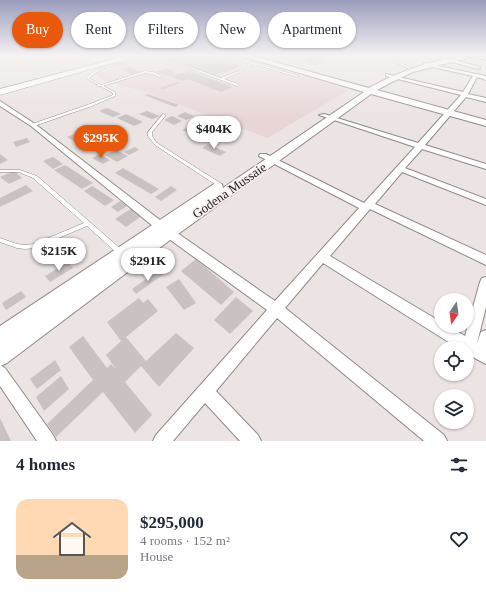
<!DOCTYPE html>
<meta charset="utf-8">
<style>
body{margin:0;font-family:Georgia,serif;background:#f2f2f3;color:#1f2937;height:100vh;display:flex;flex-direction:column;font-size:15px;white-space:nowrap}
*{box-sizing:border-box;margin:0}
p{font-size:13px;color:#747a83}
.icon{flex:none;width:22px;height:22px;fill:none;stroke:currentColor;stroke-width:2;stroke-linecap:round;stroke-linejoin:round}
.map{position:relative;height:441px;overflow:hidden}
.sheet{display:flex;flex-direction:column;background:#fff;flex:1}
.sheet>*{flex:none}
.guide{position:absolute;left:12px;top:12px;width:462px;height:36px;display:flex;gap:8px}
.needle{width:26px;rotate:193deg}
.fabs{position:absolute;left:434px;top:293px;display:grid;gap:8px}
.fabs a{display:grid;place-items:center;width:40px;height:40px;border-radius:50%;background:#fff;box-shadow:0 1px 3px #0004;font-size:20px}
.price{position:absolute;translate:-50% -34px;padding:0 9px;border-radius:14px;background:#fff;color:#222;font-size:13px;line-height:26px;filter:drop-shadow(0 1px 2px #0008)}
.price::after{content:'';position:absolute;left:50%;top:24px;width:12px;height:9px;margin-left:-6px;background:inherit;clip-path:polygon(0 0,100% 0,50% 100%)}
.price.active{background:#ea580c;color:#fff}
ul{padding:0;list-style:none}
li{display:flex;align-items:center;gap:12px;height:100px;padding:0 16px}
li+li{border-top:1px solid #e0e1e3}
li span{display:grid;place-items:center;flex:none;width:112px;height:80px;border-radius:12px;color:#555}
li>.icon{margin-inline-start:auto}
span .icon{width:48px;height:48px;fill:#fffc;stroke-width:1}
li b{font-size:17px}
h2{display:flex;justify-content:space-between;align-items:center;height:48px;padding:0 16px;font-size:17px}
.chip{padding:0 14px;border-radius:18px;background:#fff;box-shadow:0 1px 3px #0004;font-size:14px;line-height:36px}
.chip.active{background:#ea580c;color:#fff}
.map>svg:first-child{display:block}
</style>
<div class="map">
<svg width="486" height="441" viewBox="0 0 486 441">
<rect width="100%" height="100%" fill="#ece3e3"/>
<path fill="#e8d6d6" d="M142 56H234L349 90 267 138 147 92 108 82 98 77V72Z
M260 56H307L290 64Z"/>
<path fill="#cac2c2" fill-rule="evenodd" d="M176 56H191V57L176 61 168 59Z
M196 56H212L241 66 214 76 176 62Z
M311 56 326 60 315 65 299 61Z
M130 67 140 72 132 74 122 69Z
M165 68 174 71 172 72 176 73 169 76 155 72 160 70 169 72 161 69Z
M190 71 233 87 221 92 188 79 182 81 170 76Z
M178 82 180 83 163 89 160 88Z
M148 94 179 105 175 107 144 95Z
M107 108 121 114 113 117 99 111Z
M147 111 160 116 152 119 139 114Z
M185 112 194 116 186 120 177 116Z
M126 114 143 122 134 126 117 118Z
M172 116 182 121 174 125 164 120Z
M200 122 228 133 213 143 182 130ZM200 126 219 134 212 138 193 130Z
M94 126 114 136 87 149 67 137Z
M27 138 30 142 16 147 13 142Z
M208 144 226 152 220 156 202 148Z
M135 147 139 150 129 155 124 152Z
M116 150 128 156 117 162 105 155Z
M0 154 8 160 0 164Z
M100 154 110 160 103 164 92 158Z
M53 157 63 164 53 169 43 161Z
M65 165 93 183 82 189 54 170Z
M123 168 159 189 151 194 115 173Z
M14 171 22 178 9 184 0 177Z
M26 185 33 191 0 207V198Z
M92 186 114 200 105 206 84 191Z
M171 186 177 190 161 201 155 197Z
M120 201 127 206 118 212 111 207Z
M132 208 143 215 126 227 115 219Z
M196 259 234 292 221 305 181 271Z
M68 262 73 268 50 282 45 276Z
M159 270 164 274 136 294 132 289Z
M179 279 196 303 184 310 166 287Z
M21 291 26 297 6 310 2 303Z
M236 297 253 311 230 334 214 320Z
M139 298 143 303 148 299 158 311 126 337 146 361 176 333 194 348 159 387 141 366 125 382 152 415 135 433 103 392 56 437 47 424 93 380 69 347 83 336 107 368 111 364 116 369 106 355 121 341 107 322Z
M55 360 61 370 37 389 30 379Z
M61 376 69 389 44 411 36 397Z
M0 418 11 441H0Z"/>
<g fill="none" stroke-linecap="round" stroke-linejoin="round">
<g stroke="#918989" stroke-width="1">
<path id="lane" d="M130 56 131 61C116 65 100 67 89 78L101 85 145 71 154 72 163 77 162 78 152 74 145 73 103 86 115 92V96L92 106 34 126H32V124L90 104 113 95V93L100 86 98 87V85L86 78C97 66 114 65 129 61V57Z
M226 56H231L299 76 297 77 257 65 224 79 238 84V85L237 86 165 59H167L221 78 255 65Z
M278 56H282L267 63H265Z
M384 56H388L411 68 409 69Z
M163 114 166 115 152 132V136L157 143 222 184V186H218L155 145 148 136V132Z
M0 170H20L37 176 122 250 123 252 122 254H118L87 226 35 248 25 249 17 248 0 242V238L17 244 25 245 34 244 84 223 33 178 19 172H0Z"/>
</g>
<g stroke="#918989" stroke-width="2">
<path id="street" d="M475 56 486 58V60L475 57Z
M447 58 480 67V68L478 69 445 60Z
M424 63 486 76V80L477 77 468 94 486 98V102L466 97 425 145 486 164V169L422 149 405 168 486 199V205L402 172 375 204 486 255V265L370 209 330 256 441 322V326H448L465 336 480 282 482 278 486 277V307L477 343 481 332 486 330V364L467 354V348H458L323 263 285 308 444 435 447 441H424L277 318 216 391 258 435 261 441H240L205 403 173 441H153L156 435 267 310 165 236 31 126 0 106V101L35 124 173 230 275 301 359 208 259 156 260 154H266L364 203 415 147 319 115 324 114 418 143 461 95 386 76V74L463 92 473 76 424 65Z
M0 365 5 368 53 435 56 441H37L0 386Z"/>
</g>
<g stroke="#918989" stroke-width="2">
<path id="secondary" d="M241 56H253L369 88C399 71 441 56 476 56L413 72 392 82 377 90 486 120V126L371 94 174 237 7 363 0 366V326L214 184H222L223 188 364 92Z"/>
</g>
<g stroke="#918989" stroke-width="1">
<path id="primary" d="M125 56H137L0 95V89Z"/>
</g>
<use href="#lane" fill="#fff" fill-rule="evenodd"/>
<use href="#street" fill="#fff" fill-rule="evenodd"/>
<use href="#secondary" fill="#fff" fill-rule="evenodd"/>
<use href="#primary" fill="#fff" fill-rule="evenodd"/>
</g>
<linearGradient id="sky" x2="0" y2="1"><stop stop-color="#9a9cbd"/><stop offset="0.47" stop-color="#f6f2f2"/><stop offset="1" stop-color="#f6f2f2" stop-opacity="0"/></linearGradient>
<rect width="486" height="118" fill="url(#sky)"/>
<g text-anchor="middle" stroke-width="3.5" stroke-linejoin="round" paint-order="stroke">
<g font-size="13" fill="#242121" stroke="#f9f0f0">
<text transform="translate(229 190) rotate(-35)" y="5">Godena Mussaie</text>
</g>
</g>
</svg>
<div class="fabs">
<a><svg class="needle" viewBox="-14 -14 28 28"><path d="M0-13l5 13h-10z" fill="#e53935"/><path d="M0 13l5-13h-10z" fill="#747a83"/></svg></a>
<a><svg class="icon" aria-label="locate" viewBox="0 0 24 24"><circle cx="12" cy="12" r="6"/><path d="M12 2v4M12 18v4M2 12h4M18 12h4"/></svg></a>
<a><svg class="icon" aria-label="layers" viewBox="0 0 24 24"><path d="M12 4l9 5-9 5-9-5zM3 14l9 5 9-5"/></svg></a>
</div>
<b class="price" style="left:214px;top:150px">$404K</b>
<b class="price active" style="left:101px;top:159px">$295K</b>
<b class="price" style="left:59px;top:272px">$215K</b>
<b class="price" style="left:148px;top:282px">$291K</b>
<div class="guide">
<a class="chip active">Buy</a>
<a class="chip">Rent</a>
<a class="chip">Filters</a>
<a class="chip">New</a>
<a class="chip">Apartment</a>
</div>
</div>
<section class="sheet">
<h2>4 homes<svg class="icon" aria-label="filters" viewBox="0 0 24 24"><path d="M4 7h16M4 17h16"/><circle cx="9" cy="7" r="2"/><circle cx="15" cy="17" r="2"/></svg></h2>
<ul>
<li><span style="background:linear-gradient(#ffd9b3 70%,#b9a48a 0)"><svg class="icon" aria-label="home" viewBox="0 0 24 24"><path d="M3 11l9-7 9 7M6 9v11h12V9"/></svg></span><div><b>$295,000</b><p>4 rooms · 152 m²</p><p>House</p></div><svg class="icon" aria-label="heart" viewBox="0 0 24 24"><path d="M12 20l-8-8c-3-5 5-10 8-4 3-6 11-1 8 4z"/></svg></li>
</ul>
</section>
